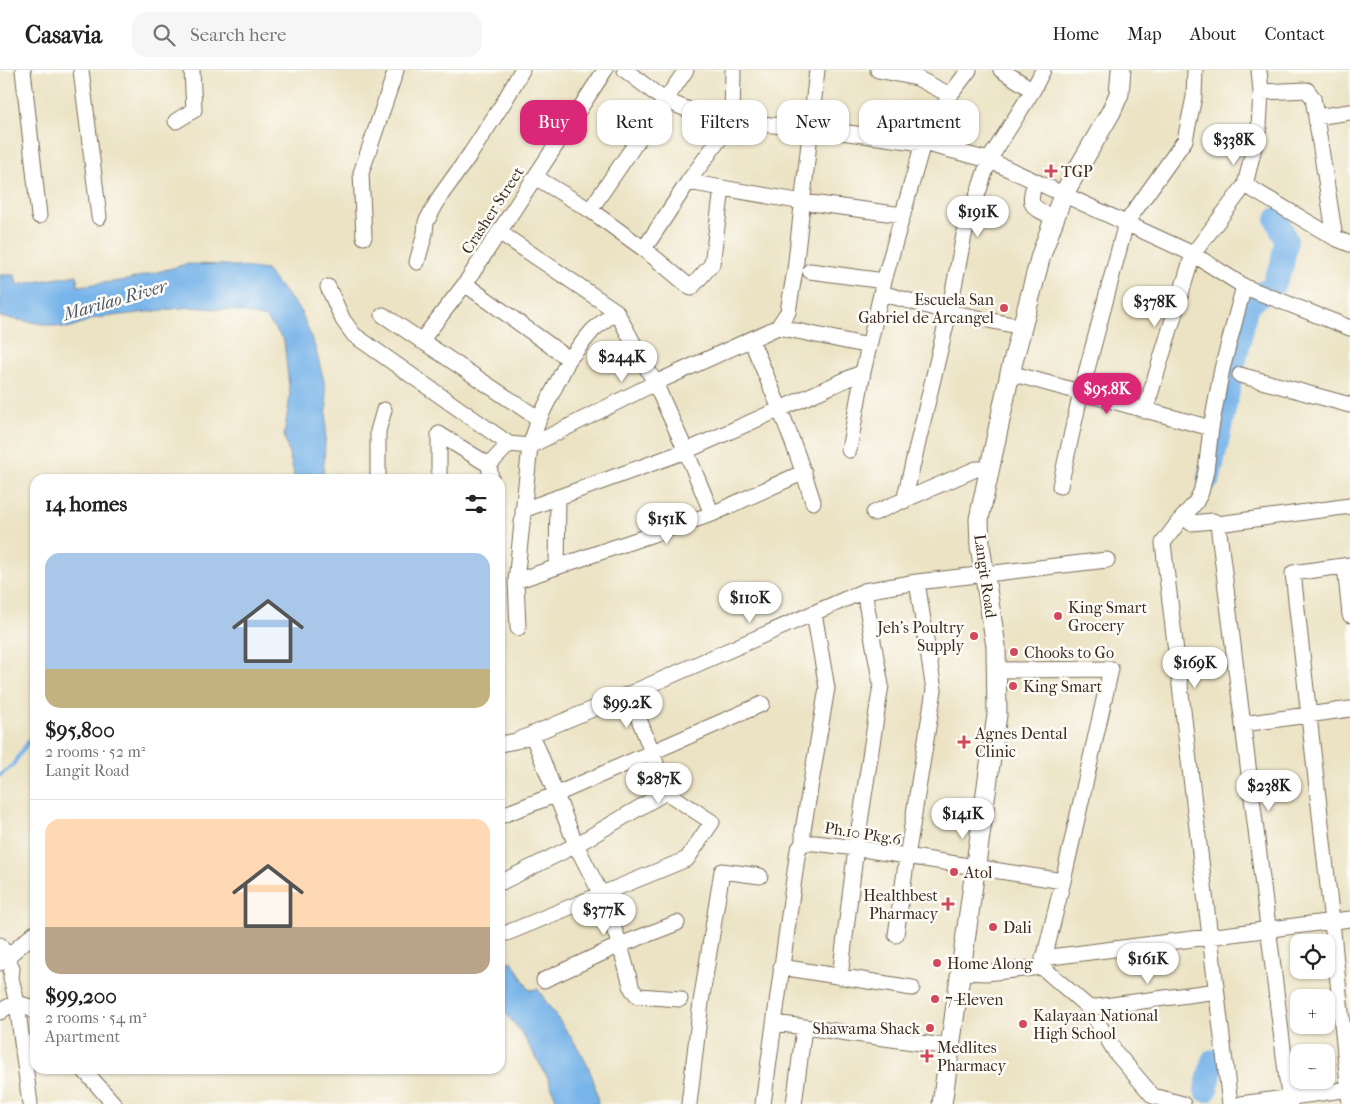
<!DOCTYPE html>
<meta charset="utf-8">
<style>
body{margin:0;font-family:"IM FELL French Canon",serif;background:#f6f6f6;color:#222;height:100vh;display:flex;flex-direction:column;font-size:19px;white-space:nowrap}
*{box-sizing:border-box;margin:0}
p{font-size:16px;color:#767676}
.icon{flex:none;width:28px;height:28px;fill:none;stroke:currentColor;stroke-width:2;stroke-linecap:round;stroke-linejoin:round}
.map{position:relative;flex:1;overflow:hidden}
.sheet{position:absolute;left:30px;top:404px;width:475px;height:600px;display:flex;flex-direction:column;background:#fff;border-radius:15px;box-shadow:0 1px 4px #0004}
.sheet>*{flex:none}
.top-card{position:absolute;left:520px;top:30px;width:475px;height:45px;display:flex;gap:10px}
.controls{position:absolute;left:1290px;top:864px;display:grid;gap:10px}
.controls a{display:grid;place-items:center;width:45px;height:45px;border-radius:10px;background:#fff;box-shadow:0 1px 4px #0004;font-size:25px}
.price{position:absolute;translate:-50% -42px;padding:0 11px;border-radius:18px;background:#fff;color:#222;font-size:16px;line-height:32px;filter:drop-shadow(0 1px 2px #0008)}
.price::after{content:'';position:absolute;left:50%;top:30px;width:15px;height:11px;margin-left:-8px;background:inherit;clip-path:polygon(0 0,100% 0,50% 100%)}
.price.on{background:#db2777;color:#fff}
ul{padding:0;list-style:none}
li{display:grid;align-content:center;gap:10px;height:265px;padding:0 15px}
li+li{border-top:1px solid #e0e0e0}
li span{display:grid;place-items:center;height:155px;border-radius:15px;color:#555}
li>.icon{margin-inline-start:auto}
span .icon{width:90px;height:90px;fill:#fffc;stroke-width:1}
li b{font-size:21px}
h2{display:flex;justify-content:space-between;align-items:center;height:60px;padding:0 15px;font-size:21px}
.pill{padding:0 18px;border-radius:15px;background:#fff;box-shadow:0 1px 4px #0004;font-size:18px;line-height:45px}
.pill.on{background:#db2777;color:#fff}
header{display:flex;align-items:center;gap:30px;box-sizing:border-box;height:70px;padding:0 25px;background:#fff;border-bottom:1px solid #e0e0e0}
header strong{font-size:24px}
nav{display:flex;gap:28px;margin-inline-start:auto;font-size:18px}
.search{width:350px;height:45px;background:#f6f6f6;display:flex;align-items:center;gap:12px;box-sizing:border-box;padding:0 18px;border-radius:15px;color:#767676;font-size:19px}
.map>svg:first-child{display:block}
</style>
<header>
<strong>Casavia</strong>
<div class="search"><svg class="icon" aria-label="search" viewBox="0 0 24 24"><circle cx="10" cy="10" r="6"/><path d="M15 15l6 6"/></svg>Search here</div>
<nav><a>Home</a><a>Map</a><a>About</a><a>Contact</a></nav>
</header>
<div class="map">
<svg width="1350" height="1034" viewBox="0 0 1350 1034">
<rect width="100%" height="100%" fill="#fdfcf7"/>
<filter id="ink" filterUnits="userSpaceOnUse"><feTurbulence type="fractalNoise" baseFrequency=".02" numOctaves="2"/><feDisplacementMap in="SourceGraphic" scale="10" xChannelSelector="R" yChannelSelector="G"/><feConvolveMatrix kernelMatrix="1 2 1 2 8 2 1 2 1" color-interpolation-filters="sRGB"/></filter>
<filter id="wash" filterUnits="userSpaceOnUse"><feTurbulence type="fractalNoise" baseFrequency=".0096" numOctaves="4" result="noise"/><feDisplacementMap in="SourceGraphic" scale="20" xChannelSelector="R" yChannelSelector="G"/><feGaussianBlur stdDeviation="1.12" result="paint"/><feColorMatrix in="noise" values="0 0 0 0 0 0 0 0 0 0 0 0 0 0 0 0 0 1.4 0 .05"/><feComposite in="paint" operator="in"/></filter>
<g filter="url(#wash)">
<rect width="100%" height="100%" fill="#ece3c4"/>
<path fill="#77b4e9" stroke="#596f84" d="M187 194 226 195 266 200 301 241 315 277 325 315 327 338 323 409H293L294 403 284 365 290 327 284 270 266 248 231 240 189 237 96 248 68 258 0 247V205H15L17 215 77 205 78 216 127 210Z
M500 891 502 894 512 891 529 920 538 919C560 956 595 989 598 1034H558L548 1008 521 962 500 936Z"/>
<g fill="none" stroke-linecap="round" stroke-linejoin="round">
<path stroke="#77b4e9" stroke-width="4" d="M0 705 12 696 35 662"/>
<path stroke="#77b4e9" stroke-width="24" d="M1209 408 1247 234 1272 217 1282 195 1286 171 1277 149
M1206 1020 1213 991"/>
</g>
</g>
<g filter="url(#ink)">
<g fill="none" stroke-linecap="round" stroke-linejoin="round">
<g stroke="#796b58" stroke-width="17">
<path id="minor" d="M23 0 39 146
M81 0 99 147
M625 0 664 30 699 44 732 52 811 58 923 73 989 90 1193 184 1245 217 1350 258
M878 0 917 8 950 25
M1001 0 1033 20
M1261 22 1307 20 1313 28 1335 168
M1316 47 1350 42
M176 51 194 40 192 0
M535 107 590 140 644 179 691 218 712 194 722 119
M688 112 803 132 903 145
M1035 112C1027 138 1032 136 1054 148
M1245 115 1335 168 1350 174
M590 140 686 0
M499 162 616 241 655 313 686 381 712 444
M364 167 361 103 396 0
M644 179 688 112 732 52 733 0
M417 192 425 163 426 152 441 125 471 83 504 32 522 0
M810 201 884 211
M465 214 569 289
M328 217 343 250 354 265 509 374
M881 223 949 242 1022 257
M383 245 539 349
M778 257 869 276
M751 270C774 323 796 376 813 432
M421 271 465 214 605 0
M1010 303 1211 358
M1240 305 1350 335
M1145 341 1193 184 1245 115 1259 57 1261 22 1259 0
M439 364 489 395 491 409
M849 380 863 302 884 211 923 73 950 25 969 0
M489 395 509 374 530 376 655 313 778 257 788 242 795 200 817 0
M378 409V361L384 340
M439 409V364
M1060 416 1081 322 1126 153 1185 70 1194 27 1195 0
M904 431 949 242 964 165 989 90 1033 20 1043 0
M523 440 686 381 863 302
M874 443 976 399H989
M1191 453 1213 451 1218 454 1350 436
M1218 454 1290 1034
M1345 496 1350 545
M557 497 558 427
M516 511 712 444 804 402
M518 558 516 511 530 376 539 349 569 289 593 260 616 241
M997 600 1111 599 1063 811 1042 897
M1243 654 1350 639
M532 664 576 775 601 824 620 875 632 919 638 926 680 929
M500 674 516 671 629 624 864 521 917 512 1107 490
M500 746 557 724 762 634
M803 773H815L856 778 1063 811
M502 812 576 775 666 722
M507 863 687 789 712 752 666 722 652 682 629 624
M896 865 907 787 934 620 917 512
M0 875 12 898 11 908 17 933 30 1034
M1043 888 1350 849
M0 893 35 863
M781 897 912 918
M961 902 986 903 1042 897 1089 938 1116 983 1153 1026 1183 1034
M840 907 856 778 881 615 864 521
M544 910 620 875 677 853
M1089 938 1210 922
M0 942C12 932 24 931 35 942
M775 953 950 977
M83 999 114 1034
M689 1034 701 932 722 801 760 806
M763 1034 798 780 803 773V760L827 618 814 543
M794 1034 804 958
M1230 1034 1163 473 1177 454 1196 432 1201 422 1206 401 1211 358 1222 299 1244 216
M1241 1034 1350 1019
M1350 1034 1332 852 1293 503 1350 495"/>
</g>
<g stroke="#796b58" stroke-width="21">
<path id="major" d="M942 1034 997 645 996 576 980 476 979 449 1010 303 1041 185 1063 125 1111 42 1119 24 1121 0"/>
</g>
<use href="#minor" stroke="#fff" stroke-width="15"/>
<use href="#major" stroke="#fff" stroke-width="19"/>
</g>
</g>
<g fill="#d1495b" stroke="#fdfcf7" stroke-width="2">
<path d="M1048.5 93.5h5v5h5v5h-5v5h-5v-5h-5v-5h5z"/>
<circle cx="1004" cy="238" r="5"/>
<circle cx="1058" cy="546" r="5"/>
<circle cx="974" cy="566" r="5"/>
<circle cx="1014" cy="582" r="5"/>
<circle cx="1013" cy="616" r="5"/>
<path d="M961.5 664.5h5v5h5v5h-5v5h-5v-5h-5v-5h5z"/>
<circle cx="954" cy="802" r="5"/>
<path d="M945.5 826.5h5v5h5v5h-5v5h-5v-5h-5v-5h5z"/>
<circle cx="993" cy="857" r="5"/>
<circle cx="937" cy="893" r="5"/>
<circle cx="935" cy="929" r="5"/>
<circle cx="1023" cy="954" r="5"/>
<circle cx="930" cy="958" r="5"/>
<path d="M924.5 978.5h5v5h5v5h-5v5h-5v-5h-5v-5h5z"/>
</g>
<g text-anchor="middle" stroke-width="5" stroke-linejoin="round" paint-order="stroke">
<g font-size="16" fill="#3b2a1e" stroke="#fdfcf7" text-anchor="start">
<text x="1061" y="107">TGP</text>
<text x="994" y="235" text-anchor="end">Escuela San<tspan x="994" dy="18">Gabriel de Arcangel</tspan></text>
<text x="1068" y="543">King Smart<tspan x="1068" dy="18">Grocery</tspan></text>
<text x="964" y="563" text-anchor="end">Jeh's Poultry<tspan x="964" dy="18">Supply</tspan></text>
<text x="1024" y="588">Chooks to Go</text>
<text x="1023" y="622">King Smart</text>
<text x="975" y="669">Agnes Dental<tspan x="975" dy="18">Clinic</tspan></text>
<text x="964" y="808">Atol</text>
<text x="938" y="831" text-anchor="end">Healthbest<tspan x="938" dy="18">Pharmacy</tspan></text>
<text x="1003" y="863">Dali</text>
<text x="947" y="899">Home Along</text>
<text x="945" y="935">7-Eleven</text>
<text x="1033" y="951">Kalayaan National<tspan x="1033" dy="18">High School</tspan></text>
<text x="920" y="964" text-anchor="end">Shawama Shack</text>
<text x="937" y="983">Medlites<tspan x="937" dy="18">Pharmacy</tspan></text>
</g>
<g font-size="16" fill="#3b2a1e" stroke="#fdfcf7">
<text transform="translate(492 140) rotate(-57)" y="6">Crasher Street</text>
<text transform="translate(986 506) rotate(82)" y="6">Langit Road</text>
<text transform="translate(863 763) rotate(9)" y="6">Ph.10 Pkg.6</text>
</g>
<g font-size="18" font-style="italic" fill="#505a65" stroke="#fdfcf7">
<text transform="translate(115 230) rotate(-16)" y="6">Marilao River</text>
</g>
</g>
</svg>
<div class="controls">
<a><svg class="icon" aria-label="locate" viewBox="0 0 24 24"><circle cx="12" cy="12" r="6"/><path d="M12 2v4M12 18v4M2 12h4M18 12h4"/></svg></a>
<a>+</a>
<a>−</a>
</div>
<b class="price" style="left:1234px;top:96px">$338K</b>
<b class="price" style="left:978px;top:168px">$191K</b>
<b class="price" style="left:1155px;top:258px">$378K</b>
<b class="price" style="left:622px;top:313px">$244K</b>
<b class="price on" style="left:1107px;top:345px">$95.8K</b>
<b class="price" style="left:667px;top:475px">$151K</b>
<b class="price" style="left:750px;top:554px">$110K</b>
<b class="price" style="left:1195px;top:619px">$169K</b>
<b class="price" style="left:627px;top:659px">$99.2K</b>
<b class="price" style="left:659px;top:735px">$287K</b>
<b class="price" style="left:1269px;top:742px">$238K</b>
<b class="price" style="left:963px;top:770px">$141K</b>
<b class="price" style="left:604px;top:866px">$377K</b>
<b class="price" style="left:1148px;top:915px">$161K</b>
<div class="top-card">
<a class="pill on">Buy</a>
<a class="pill">Rent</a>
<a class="pill">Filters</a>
<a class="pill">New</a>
<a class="pill">Apartment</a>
</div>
<section class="sheet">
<h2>14 homes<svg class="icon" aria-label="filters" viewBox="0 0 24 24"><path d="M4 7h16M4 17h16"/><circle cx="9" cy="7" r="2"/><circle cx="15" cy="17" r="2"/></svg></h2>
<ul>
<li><span style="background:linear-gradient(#a9c7e8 75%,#c2b280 0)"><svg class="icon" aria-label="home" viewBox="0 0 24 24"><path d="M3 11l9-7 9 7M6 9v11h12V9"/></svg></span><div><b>$95,800</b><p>2 rooms · 52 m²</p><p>Langit Road</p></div></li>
<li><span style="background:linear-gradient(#ffd9b3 70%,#b9a48a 0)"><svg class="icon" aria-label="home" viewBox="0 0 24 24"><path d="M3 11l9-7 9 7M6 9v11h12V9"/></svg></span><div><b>$99,200</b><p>2 rooms · 54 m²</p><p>Apartment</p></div></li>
</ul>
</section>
</div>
